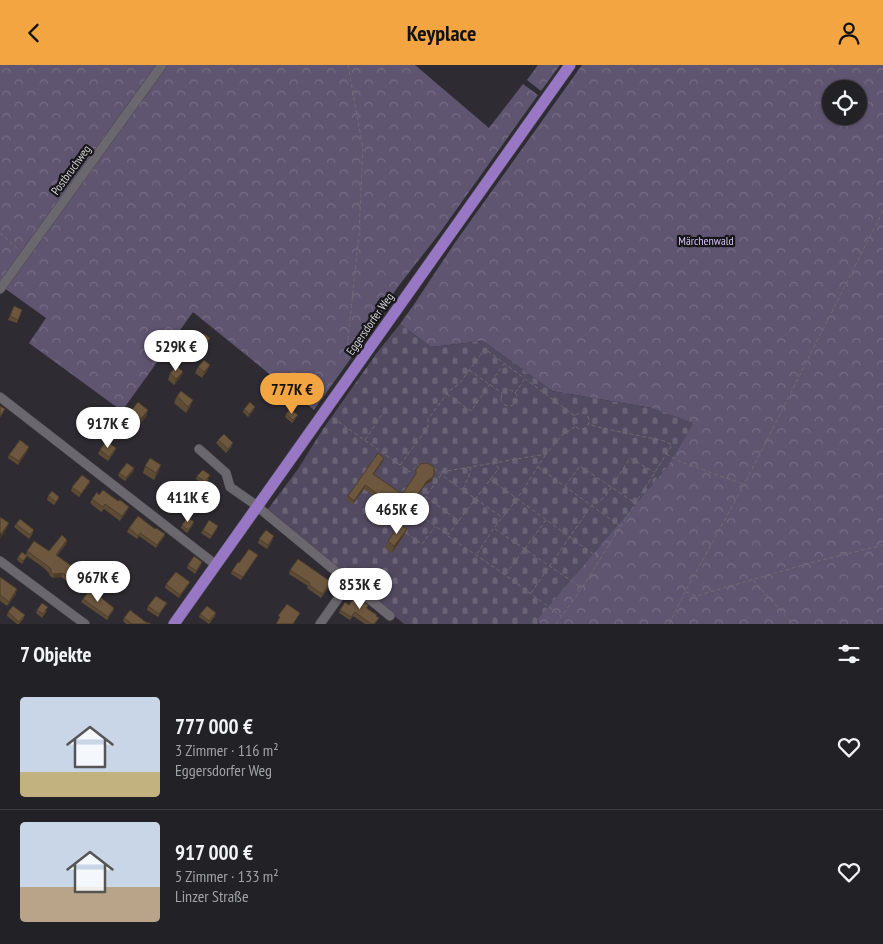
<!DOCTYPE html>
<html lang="de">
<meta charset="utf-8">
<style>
body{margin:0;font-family:"PT Sans Narrow",sans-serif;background:#2e2e32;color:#f1f3f6;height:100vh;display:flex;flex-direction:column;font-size:19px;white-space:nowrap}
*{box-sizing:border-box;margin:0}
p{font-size:16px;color:#a2a3a7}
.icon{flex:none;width:28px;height:28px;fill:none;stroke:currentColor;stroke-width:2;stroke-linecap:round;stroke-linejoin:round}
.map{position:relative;height:559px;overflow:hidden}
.side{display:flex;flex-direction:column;background:#222126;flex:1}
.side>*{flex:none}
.tools{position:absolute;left:822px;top:15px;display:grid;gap:10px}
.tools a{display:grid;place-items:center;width:45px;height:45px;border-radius:50%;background:#222126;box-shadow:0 1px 4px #0004,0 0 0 1px #3f3e43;font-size:25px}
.price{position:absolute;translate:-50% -42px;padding:0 11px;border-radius:18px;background:#fff;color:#222;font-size:16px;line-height:32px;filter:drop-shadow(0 1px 2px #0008)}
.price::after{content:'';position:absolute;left:50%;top:30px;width:15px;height:11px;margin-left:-8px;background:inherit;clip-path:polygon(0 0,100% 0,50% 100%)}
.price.selected{background:#f2a541;color:#111}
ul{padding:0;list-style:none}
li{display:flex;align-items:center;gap:15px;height:125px;padding:0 20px}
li+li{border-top:1px solid #3f3e43}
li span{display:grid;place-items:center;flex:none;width:140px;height:100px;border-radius:5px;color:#555}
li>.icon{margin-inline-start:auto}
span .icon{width:60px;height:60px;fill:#fffc;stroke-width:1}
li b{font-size:21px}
h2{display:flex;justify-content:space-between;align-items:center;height:60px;padding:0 20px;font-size:21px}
header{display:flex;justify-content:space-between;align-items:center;height:65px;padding:0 20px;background:#f2a541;color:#111;font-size:22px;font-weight:600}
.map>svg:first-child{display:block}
</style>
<header><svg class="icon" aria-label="back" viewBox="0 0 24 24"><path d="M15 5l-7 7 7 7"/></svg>Keyplace<svg class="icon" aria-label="person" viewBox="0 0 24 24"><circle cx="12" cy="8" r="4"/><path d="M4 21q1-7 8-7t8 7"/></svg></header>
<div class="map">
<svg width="883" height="559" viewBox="0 0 883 559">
<defs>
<pattern id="forest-crowns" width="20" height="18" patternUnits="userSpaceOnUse" patternTransform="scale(1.25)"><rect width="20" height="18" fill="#605571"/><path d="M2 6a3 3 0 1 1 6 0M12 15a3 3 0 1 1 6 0" fill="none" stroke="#766c84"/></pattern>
<pattern id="cemetery-stones" width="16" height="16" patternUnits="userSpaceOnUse" patternTransform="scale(1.25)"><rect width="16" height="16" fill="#524a60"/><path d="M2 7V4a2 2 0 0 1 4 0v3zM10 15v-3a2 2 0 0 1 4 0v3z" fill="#6a6376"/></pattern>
</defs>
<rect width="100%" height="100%" fill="#2e2c32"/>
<path fill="url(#forest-crowns)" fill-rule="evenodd" d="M0 0H415L489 63 523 19 538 30 439 169 397 223 361 279 314 345 193 247 122 346 29 278 46 253 0 220Z
M538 0H560L541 26 527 15Z
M582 0H883V559H540L537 554 668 401 652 343 552 326 483 276 431 282 400 259 415 238 454 179ZM831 24H859V51H831Z"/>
<path fill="url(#cemetery-stones)" d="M400 259 431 282 483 276 552 326 652 343 694 358 668 401 538 554 540 559H404L268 444 298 404 323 364 376 289Z"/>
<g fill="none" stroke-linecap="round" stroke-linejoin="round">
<g stroke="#4b4a4e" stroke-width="10">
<path id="minor" d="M0 224 162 0
M0 332 216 500
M199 384 226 408 230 422 253 438 390 551
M0 496 85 559
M320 559 349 518"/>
</g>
<g stroke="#4b4a4e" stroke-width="12">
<path id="major" d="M174 559 570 0"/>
</g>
<path stroke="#6e6c71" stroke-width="1" stroke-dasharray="4 2.5" stroke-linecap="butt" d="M348 0 363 84 359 169 346 293 349 296
M0 168 18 184
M469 305 502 328
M501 333a8 8 0 1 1 16 0a8 8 0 1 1-16 0Z
M515 328 524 315
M447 329 471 346 504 299
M573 356a8 8 0 1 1 16 0a8 8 0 1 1-16 0Z
M333 353 410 407 418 400 426 398
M365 375 383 348
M666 389 681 397 743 419
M400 400 428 362V354L449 326 459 319 485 284 575 351
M538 402 620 461
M434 403 444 412 503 453
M441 407 546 389 562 370 575 362
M441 410 415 447 448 470 499 403 492 398
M490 414 600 494
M565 421 580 401 635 438
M463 424 469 411 471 402
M426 432 459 456
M495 464 582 523
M406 468 422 479 435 462
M448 471 501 507 561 551
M477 489 494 463 517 434 546 389
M505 510 546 455
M753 515 793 559
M686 527 696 531 810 498 883 480
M531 528 591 441 605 432 630 393 654 407
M556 559 582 523 672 380 664 376 597 362 589 359
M669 559 685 527 744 420 883 146"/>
<use href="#minor" stroke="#6a676f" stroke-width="9"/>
<use href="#major" stroke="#9877c4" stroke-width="11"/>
</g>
<path fill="#5e4b35" d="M14 241 22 245 17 258 8 255Z
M199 276 209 277 204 283 198 279Z
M198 302 207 306 202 313 195 308Z
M170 308 180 313 174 320 168 315Z
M177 331 193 335 190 342 186 348 174 338Z
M244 344 254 345 248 352 243 347Z
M148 345 146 352 138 361 129 353 131 346Z
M286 349 296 353 292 358 285 352Z
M218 375 232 381 226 388 216 378Z
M116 383 115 386 108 396 98 389 100 385Z
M28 385 18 400 8 393 9 390Z
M383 396 374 409 402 429 415 411 416 405 434 409 432 416 425 420 412 437V442L407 449 409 451 407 454 402 461 407 464 404 470 392 488 385 483 388 476 399 460 397 458 400 452 396 450 397 447 364 424 353 439 346 434 348 431Z
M145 401 159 406 154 415 143 408Z
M134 403 133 407 125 416 118 411 119 408Z
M197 411 209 414 204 420 196 414Z
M90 416 89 419 79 432 71 426 72 422Z
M99 430 127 446 120 456 104 444 101 447 90 438 92 434Z
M48 431 59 432 58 435 54 440 47 435Z
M179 434 191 436 189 439 186 444 177 438Z
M367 449 384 454 380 462 366 453Z
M16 459 33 468 29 474 14 462Z
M182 460H193L187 468 181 463Z
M129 463 155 464 165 469 164 472 156 483 139 471 137 474 127 467Z
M217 464 210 474 201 468 203 465Z
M259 474H273L267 484 258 478Z
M67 475 66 479 57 491 84 511 77 522 61 512 53 513 50 511 49 508 44 503 27 491 22 499 17 495 18 492 26 490 27 486H49Z
M256 493 241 515 231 509 232 506 239 498Z
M188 500H201L195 509 187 503Z
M290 505 330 520 321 533 307 523 308 521 289 509Z
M105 506 104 509 97 518 96 517 91 523 85 519 86 515Z
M0 512 16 529 7 541 0 536Z
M166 519 188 520 179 533 165 523Z
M83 534 114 543 113 546 107 555 81 537Z
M167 538 165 541 158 552 147 545 148 541Z
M349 540H368L367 543 376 551 377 556 375 559H365L353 551 350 555 339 548 340 545Z
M37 545 47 546 42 553 36 548Z
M8 547 25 550 23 554 19 559H17L7 551Z
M216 548 215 551 209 559 199 552 200 549Z
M124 553 147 558 151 559H126L123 556Z"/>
<path fill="#4c3d2b" d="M210 300 207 306 202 313 204 307Z
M183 307 180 313 174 320 176 314Z
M193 335 190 342 186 348 188 342Z
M255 342 254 345 248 352 249 349Z
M148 345 146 352 138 361 141 354Z
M29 382 28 385 18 400 19 396Z
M384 393 383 396 372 412 373 409Z
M161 400 159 406 154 415 156 408Z
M134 403 133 407 125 416 126 413Z
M433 412 432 416 425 420 411 440 412 437 427 416Z
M90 416 89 419 79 432 81 429Z
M365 420 364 424 353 439 354 436Z
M129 442 127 446 120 456 122 451Z
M9 458 6 465 0 474 1 469Z
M407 464 404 470 392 488 394 481Z
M165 469 164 472 156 483 157 480Z
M67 475 66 479 54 494 56 490Z
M62 508 61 512 53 513 54 509Z
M190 517 188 520 179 533 180 530Z
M17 524 16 529 7 541 9 537Z"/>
<path fill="#6d573e" stroke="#4c3d2b" d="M14 241 22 245 18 255 10 251Z
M204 269 210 273 205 280 199 276Z
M204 295 210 300 204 307 198 302Z
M177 301 183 307 176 314 170 308Z
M181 326 193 335 188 342 177 331Z
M138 337 148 345 141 354 131 346Z
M250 337 255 342 249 349 244 344Z
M0 341 5 344 0 352Z
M290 344 298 350 293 355 286 349Z
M224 369 233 378 228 384 218 375Z
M20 375 29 382 19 396 9 390Z
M106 376 116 383 109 392 100 385Z
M378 388 384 393 373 409 402 429 416 409V405L420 399 427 398 434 402V409L433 412 427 416 412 437 413 438 406 448 409 451 403 459 398 455 402 449 397 446 399 444 365 420 354 436 348 431Z
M150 393 161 400 156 408 145 401Z
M127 398 134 403 126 413 119 408Z
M203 405 210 410 205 417 197 411Z
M82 410 90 416 81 429 72 422Z
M103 425 118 436 120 435 129 442 122 451 105 439 103 442 92 434 97 427 99 430Z
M52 426 59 432 56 437 48 431Z
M182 430 191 436 187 441 179 434Z
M371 444 384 454 381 458 367 449Z
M138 451 155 464 156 463 165 469 157 480 140 468 138 471 129 463Z
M0 452 9 458 1 469 0 468Z
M188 452 194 457 188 465 182 460Z
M20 454 34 465 30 470 16 459Z
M209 455 218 461 212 471 203 465Z
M400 459 407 464 394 481 388 476Z
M266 465 274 471 268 480 259 474Z
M62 470 67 475 56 490 73 502 74 500 85 507 78 518 62 508 54 509 51 508V504L45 499 27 486 34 476 49 486Z
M249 484 258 490 243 512 232 506 238 497 239 498Z
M22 487 27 491 23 496 18 492Z
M194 491 202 497 196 506 188 500Z
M298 494 331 517 322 529 309 520 310 518 290 505Z
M98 501 105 506 99 515 97 514 93 520 86 515Z
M176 507 190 517 180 530 166 519Z
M0 512 17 524 9 537 0 530Z
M90 524 114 543 108 552 83 534Z
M156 531 167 538 159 549 148 541Z
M355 531 368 540 366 543 377 550 376 551 379 553 374 559H371L355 547 351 552 340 545 345 537 349 540Z
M42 538 48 542 43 549 37 545Z
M287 539 300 548 293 559H276L280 552 278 551Z
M13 541 25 550 19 557 8 547Z
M207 541 216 548 209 556 200 549Z
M130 545 147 558 148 557 151 559H132L124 553Z"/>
<g text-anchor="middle" stroke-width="4.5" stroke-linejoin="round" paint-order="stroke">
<g font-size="12" fill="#d2d1d5" stroke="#161518">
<text transform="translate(71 105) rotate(-54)" y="4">Postbruchweg</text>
<text transform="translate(370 259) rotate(-55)" y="4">Eggersdorfer Weg</text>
</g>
<g font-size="12" fill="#d4c0f6" stroke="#161518">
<text x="706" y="180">Märchenwald</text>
</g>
</g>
</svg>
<div class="tools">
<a><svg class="icon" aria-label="locate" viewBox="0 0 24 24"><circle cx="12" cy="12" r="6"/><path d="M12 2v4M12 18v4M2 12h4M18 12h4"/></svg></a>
</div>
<b class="price" style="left:176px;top:307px">529K €</b>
<b class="price selected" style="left:292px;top:350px">777K €</b>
<b class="price" style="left:108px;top:384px">917K €</b>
<b class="price" style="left:188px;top:458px">411K €</b>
<b class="price" style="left:397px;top:470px">465K €</b>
<b class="price" style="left:98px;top:538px">967K €</b>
<b class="price" style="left:360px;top:545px">853K €</b>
</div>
<section class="side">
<h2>7 Objekte<svg class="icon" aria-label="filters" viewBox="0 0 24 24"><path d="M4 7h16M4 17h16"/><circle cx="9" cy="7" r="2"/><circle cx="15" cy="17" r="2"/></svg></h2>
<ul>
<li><span style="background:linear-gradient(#c9d6e8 75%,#c2b280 0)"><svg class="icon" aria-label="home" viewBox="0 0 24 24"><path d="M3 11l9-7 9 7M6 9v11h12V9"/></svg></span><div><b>777 000 €</b><p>3 Zimmer · 116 m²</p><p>Eggersdorfer Weg</p></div><svg class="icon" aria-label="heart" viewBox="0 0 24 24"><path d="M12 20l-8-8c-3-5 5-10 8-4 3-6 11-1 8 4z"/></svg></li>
<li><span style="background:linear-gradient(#c9d6e8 65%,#b9a48a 0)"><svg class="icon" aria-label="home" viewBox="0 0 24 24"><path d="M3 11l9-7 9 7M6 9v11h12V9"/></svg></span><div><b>917 000 €</b><p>5 Zimmer · 133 m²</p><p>Linzer Straße</p></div><svg class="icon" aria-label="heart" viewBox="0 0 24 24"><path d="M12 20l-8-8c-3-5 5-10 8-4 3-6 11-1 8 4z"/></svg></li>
</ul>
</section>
